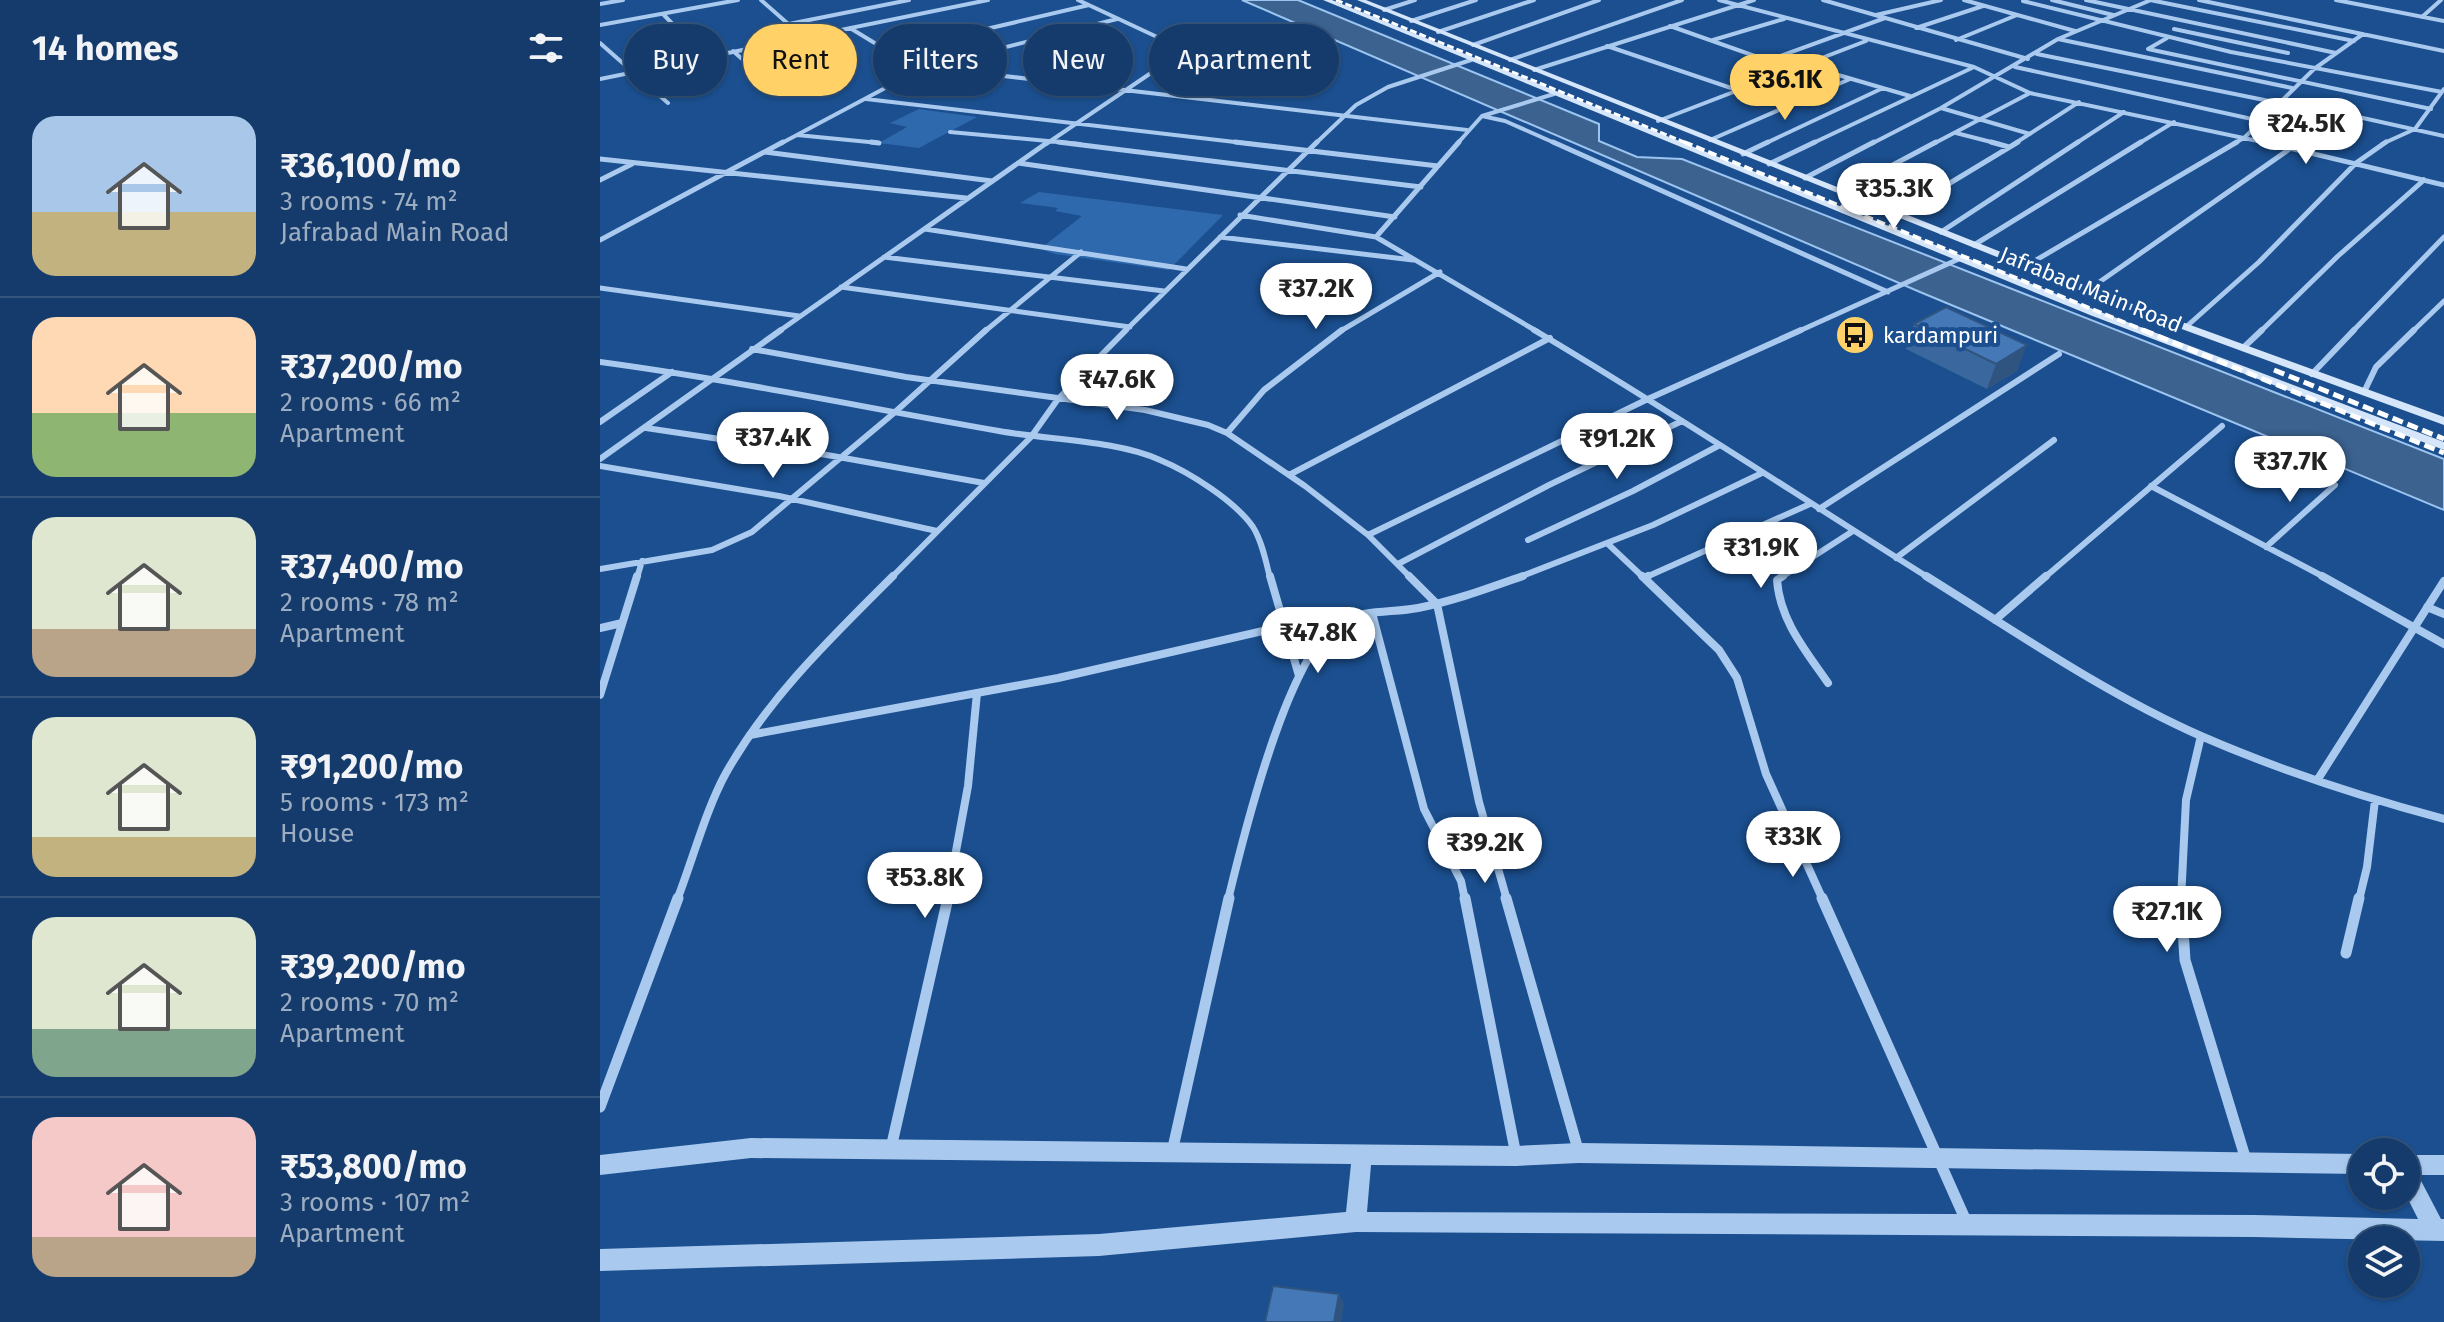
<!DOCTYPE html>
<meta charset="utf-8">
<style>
body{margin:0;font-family:"Fira Sans",sans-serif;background:#1d4271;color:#f1f3f6;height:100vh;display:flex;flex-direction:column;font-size:30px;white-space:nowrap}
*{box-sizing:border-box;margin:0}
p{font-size:26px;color:#9dadc1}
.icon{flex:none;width:44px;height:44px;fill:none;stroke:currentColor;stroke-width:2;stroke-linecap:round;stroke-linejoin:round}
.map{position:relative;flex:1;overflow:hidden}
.sheet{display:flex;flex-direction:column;background:#143b6b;width:600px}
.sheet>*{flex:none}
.top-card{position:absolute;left:24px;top:24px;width:760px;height:72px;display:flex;gap:16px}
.buttons{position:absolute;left:1748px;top:1138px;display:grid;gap:16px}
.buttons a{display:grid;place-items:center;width:72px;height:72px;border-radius:50%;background:#143b6b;box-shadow:0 2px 6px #0004,0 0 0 2px #33557e;font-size:40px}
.price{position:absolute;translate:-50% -68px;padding:0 18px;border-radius:28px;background:#fff;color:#222;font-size:26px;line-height:52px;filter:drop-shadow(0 2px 4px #0008)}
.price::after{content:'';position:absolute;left:50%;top:48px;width:24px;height:18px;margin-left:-12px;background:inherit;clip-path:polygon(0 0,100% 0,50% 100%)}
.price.current{background:#ffd166;color:#111}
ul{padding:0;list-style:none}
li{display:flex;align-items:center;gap:24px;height:200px;padding:0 32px}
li+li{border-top:2px solid #33557e}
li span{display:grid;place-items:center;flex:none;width:224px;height:160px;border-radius:24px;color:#555}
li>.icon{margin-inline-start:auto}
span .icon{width:96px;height:96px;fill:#fffc;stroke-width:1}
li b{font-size:34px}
h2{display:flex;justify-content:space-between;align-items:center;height:96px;padding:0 32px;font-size:34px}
.chip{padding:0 28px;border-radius:36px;background:#143b6b;box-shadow:0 2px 6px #0004,0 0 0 2px #33557e;font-size:28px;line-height:72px}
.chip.current{background:#ffd166;color:#111}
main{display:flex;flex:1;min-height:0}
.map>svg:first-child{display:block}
</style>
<main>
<section class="sheet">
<h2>14 homes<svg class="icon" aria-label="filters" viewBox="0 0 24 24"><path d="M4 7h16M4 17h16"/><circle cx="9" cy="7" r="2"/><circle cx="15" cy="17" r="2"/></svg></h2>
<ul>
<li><span style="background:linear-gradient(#a9c7e8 60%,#c2b280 0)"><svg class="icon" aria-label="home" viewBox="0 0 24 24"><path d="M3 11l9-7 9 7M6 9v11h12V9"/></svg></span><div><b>₹36,100/mo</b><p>3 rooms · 74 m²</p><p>Jafrabad Main Road</p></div></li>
<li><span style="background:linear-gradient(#ffd9b3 60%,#8fb573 0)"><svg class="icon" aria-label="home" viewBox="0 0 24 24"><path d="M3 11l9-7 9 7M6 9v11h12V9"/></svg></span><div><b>₹37,200/mo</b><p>2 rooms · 66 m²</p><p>Apartment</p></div></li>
<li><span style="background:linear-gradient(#dfe7d0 70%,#b9a48a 0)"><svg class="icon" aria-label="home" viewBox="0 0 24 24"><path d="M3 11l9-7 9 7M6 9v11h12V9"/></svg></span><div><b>₹37,400/mo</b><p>2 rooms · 78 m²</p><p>Apartment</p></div></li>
<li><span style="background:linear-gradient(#dfe7d0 75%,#c2b280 0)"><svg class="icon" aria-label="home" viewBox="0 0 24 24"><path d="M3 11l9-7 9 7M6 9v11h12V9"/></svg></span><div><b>₹91,200/mo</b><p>5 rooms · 173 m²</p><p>House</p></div></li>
<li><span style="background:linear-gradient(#dfe7d0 70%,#7fa58c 0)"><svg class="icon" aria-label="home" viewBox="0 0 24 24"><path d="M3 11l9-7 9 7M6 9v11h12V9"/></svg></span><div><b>₹39,200/mo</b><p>2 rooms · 70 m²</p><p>Apartment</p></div></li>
<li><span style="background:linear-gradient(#f6c9c9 75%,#b9a48a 0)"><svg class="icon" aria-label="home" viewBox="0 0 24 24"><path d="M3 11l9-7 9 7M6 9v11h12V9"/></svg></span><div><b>₹53,800/mo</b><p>3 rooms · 107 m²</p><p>Apartment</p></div></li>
</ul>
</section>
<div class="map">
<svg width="1844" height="1322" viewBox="0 0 1844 1322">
<rect width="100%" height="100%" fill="#1b4f8f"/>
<path fill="#2e69ad" d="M319 109 377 117 319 148 279 143 307 127 290 123Z
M439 192 623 215 569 270 455 254 440 249 482 216 455 211 458 208 420 203Z"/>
<path fill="#3c6290" stroke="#9cc4f0" stroke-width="2" d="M642 0H698L999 124V141L1037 157 1082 159 1844 459V510L1320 292Z"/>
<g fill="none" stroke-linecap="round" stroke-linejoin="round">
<path stroke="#a9c9ee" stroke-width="4" d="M161 0 203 37
M1119 0 1374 67 1430 93 1672 144
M1223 0 1428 59
M1364 0 1475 31
M1452 0 1513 15
M1486 0 1736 53
M1550 0 1754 41
M1599 0 1844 51
M1736 0 1844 21
M1423 1 1631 52 1842 92
M0 4 23 0
M784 10 815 0
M63 14 104 57
M1276 15 1341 0
M1822 17 1841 0
M811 21 876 0
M189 24 309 0
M0 25 138 0
M1070 26 1192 69
M1316 28 1383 6
M1574 29 1688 53
M838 32 934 0
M1567 38 1548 49 1831 109
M1458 39 1692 88
M1113 40 1184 19
M1356 40 1417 15
M0 43 68 103
M873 45 999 0
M1007 46 1137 90
M133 51 167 81
M288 52 489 5
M1437 54 1679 103
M910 60 1082 0
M1204 65 1310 96
M331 66 517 19
M327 67 867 130
M1415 67 1661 121
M934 70 1154 0
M0 79 388 0
M1164 79 1139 71 1285 18
M266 99 652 144
M1682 100 1844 136
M1341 108 1430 134
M882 116 905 121 957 144
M1058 121 1266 41
M350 132 480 144
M1356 133 1399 144
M197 135 279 143
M1110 140 1250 79
M180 144 319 70 250 28
M446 144 585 50 478 0
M715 144 756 105 788 87 871 60
M857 144 882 116 954 94
M1164 144 1283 88
M1211 144 1374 67
M1271 144 1341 108 1458 39 1551 0
M1333 144 1430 93
M1414 144 1479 102
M1475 144 1524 112
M1538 144 1574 122
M1633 144 1644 138 1714 69 1763 34
M1782 144 1815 129 1844 89"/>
<path stroke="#a9c9ee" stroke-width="5" d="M271 142 279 143
M458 142 821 187
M635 142 838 166
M953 142 1288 292
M1391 142 1409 147
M1664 142 1844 185
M165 152 392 181
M1143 154 1168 142
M0 159 366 198
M418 163 795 217
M1169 164 1215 142
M1205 178 1274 142
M0 180 32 164
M1242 192 1336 142
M640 215 776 237 938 332
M1297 215 1418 142
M325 229 586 269
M1341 232 1478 142
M620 237 813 260
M776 237 859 142
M0 240 183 142
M1374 245 1541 142
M284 257 564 291
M1426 266 1637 142
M241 287 530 327
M0 288 199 316
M1488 290 1691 148
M1587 326 1659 262 1756 163 1786 142
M178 332 448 142
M384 332 481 252
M524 332 717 142
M739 332 840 272
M1197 332 1361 258
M1660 332 1738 256 1824 180
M1752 332 1844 237
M1812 332 1844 301"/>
<path stroke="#a9c9ee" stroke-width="6" d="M934 330C1068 409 1198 496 1329 578
M1643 348 1662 330
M152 349 306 377 545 410 608 425 627 433 705 486 768 535 811 578
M0 362C134 380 266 408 399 431 448 440 516 440 560 460 589 472 635 501 653 527 662 541 666 562 670 578
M1712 374 1754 330
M1764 392 1776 367 1814 330
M0 422 72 372
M46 428 227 455 384 483
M627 433 664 390 742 330
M0 459 181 330
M0 466 179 496 337 531
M689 475 950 338
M1551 486 1726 578
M1219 509 1459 354
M768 535 1050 398 1201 330
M928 540 1033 491 1118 446
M1008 544 1044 578
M1666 547 1735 485
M1296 558 1454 440
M798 564 949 485 1082 421
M0 569 112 550 152 532 294 413 386 330
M37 578 42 561
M291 578 431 437 458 399 526 330
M917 578 1053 525 1162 473
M1044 578 1210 504
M1180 578 1253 531
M1444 578 1622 426"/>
<path stroke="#a9c9ee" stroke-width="8" d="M670 576 699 676
M809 576 837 604 879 802 907 900
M1042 576 1119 650 1137 678 1166 774 1223 900
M1183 576 1177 580C1180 621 1206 651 1228 683
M1326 576C1416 632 1504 693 1601 736 1679 770 1762 797 1844 819
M1722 576 1844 644
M1044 578 1048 576
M1827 607 1844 614
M772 613 824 809 861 881 865 900
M1395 620 1446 576
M0 628 22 623
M0 695 37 576
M150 735 458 678 685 626
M1718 779 1844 581
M77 900C92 862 106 809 126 773 169 697 231 638 293 576
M347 900 368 786 377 693
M628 900C642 842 688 649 741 622 764 609 793 613 818 608 854 601 889 588 923 576
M1581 900 1586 800 1601 736
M1759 900 1767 867 1775 800"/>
<path stroke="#a9c9ee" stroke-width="11" d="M865 898 916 1155
M906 898 979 1153
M1222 898 1367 1223
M1581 898 1585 960 1646 1160
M1746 953 1759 898
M0 1107 78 898
M291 1148 348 898
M572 1152 629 898"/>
<path fill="#a9c9ee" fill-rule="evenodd" d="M151 1138 916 1146 979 1143 1762 1154V1174L979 1163 916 1166 771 1165 767 1212 1654 1215 1818 1219 1806 1195V1155H1844V1175H1818L1841 1219H1844V1241L1654 1237 756 1232 499 1256 0 1271V1249L499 1234 746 1212 751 1164 151 1158 0 1175V1155Z"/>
<path fill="#d6e6fa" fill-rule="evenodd" d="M723 0H732L1498 311 1844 442V450L1490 315Z
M757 0H766L1527 302 1844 417V425L1519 306Z"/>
<path stroke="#fff" stroke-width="3" stroke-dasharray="7 3" stroke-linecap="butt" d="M736 0 1089 144"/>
<path stroke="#fff" stroke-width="4" stroke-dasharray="9 4" stroke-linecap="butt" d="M1084 142 1548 332"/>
<path stroke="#fff" stroke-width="5" stroke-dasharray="11 5" stroke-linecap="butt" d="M1543 330 1844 453
M1674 370 1844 439"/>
</g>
<path fill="#3a679d" d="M1314 324 1417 371 1387 389 1306 349Z"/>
<path fill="#305480" d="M1427 345 1417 371 1387 389 1396 364Z
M739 1294 744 1304 741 1322H734Z"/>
<path fill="#4478b7" stroke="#305480" stroke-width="2" d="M1346 307 1427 345 1396 364 1314 324Z
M673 1286 739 1294 734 1322H665Z"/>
<defs>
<g id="bus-disc" transform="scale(2)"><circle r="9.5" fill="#ffd166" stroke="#1b4f8f"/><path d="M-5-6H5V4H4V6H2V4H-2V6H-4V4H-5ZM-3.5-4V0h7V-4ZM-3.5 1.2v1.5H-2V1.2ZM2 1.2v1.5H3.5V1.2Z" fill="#111"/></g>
</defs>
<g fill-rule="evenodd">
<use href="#bus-disc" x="1255" y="335"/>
</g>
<g text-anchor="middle" stroke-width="8" stroke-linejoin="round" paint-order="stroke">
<g font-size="22" fill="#fff" stroke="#1b4f8f">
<text transform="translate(1491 289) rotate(22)" y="8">Jafrabad Main Road</text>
</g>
<g font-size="22" fill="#fff" stroke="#1b4f8f" text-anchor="start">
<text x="1283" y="343">kardampuri</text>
</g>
</g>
</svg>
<div class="buttons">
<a><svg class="icon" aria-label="locate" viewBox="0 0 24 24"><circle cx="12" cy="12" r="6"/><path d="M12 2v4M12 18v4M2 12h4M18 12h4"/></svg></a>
<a><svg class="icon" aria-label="layers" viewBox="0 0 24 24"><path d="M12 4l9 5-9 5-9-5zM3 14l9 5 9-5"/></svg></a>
</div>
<b class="price current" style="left:1185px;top:122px">₹36.1K</b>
<b class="price" style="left:1706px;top:166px">₹24.5K</b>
<b class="price" style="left:1294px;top:231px">₹35.3K</b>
<b class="price" style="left:716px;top:331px">₹37.2K</b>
<b class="price" style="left:517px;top:422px">₹47.6K</b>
<b class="price" style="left:173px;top:480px">₹37.4K</b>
<b class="price" style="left:1017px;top:481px">₹91.2K</b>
<b class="price" style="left:1690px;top:504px">₹37.7K</b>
<b class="price" style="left:1161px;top:590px">₹31.9K</b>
<b class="price" style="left:718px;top:675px">₹47.8K</b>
<b class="price" style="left:1193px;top:879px">₹33K</b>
<b class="price" style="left:885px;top:885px">₹39.2K</b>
<b class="price" style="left:325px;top:920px">₹53.8K</b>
<b class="price" style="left:1567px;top:954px">₹27.1K</b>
<div class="top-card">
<a class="chip">Buy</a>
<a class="chip current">Rent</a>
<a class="chip">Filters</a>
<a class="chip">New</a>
<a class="chip">Apartment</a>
</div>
</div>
</main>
